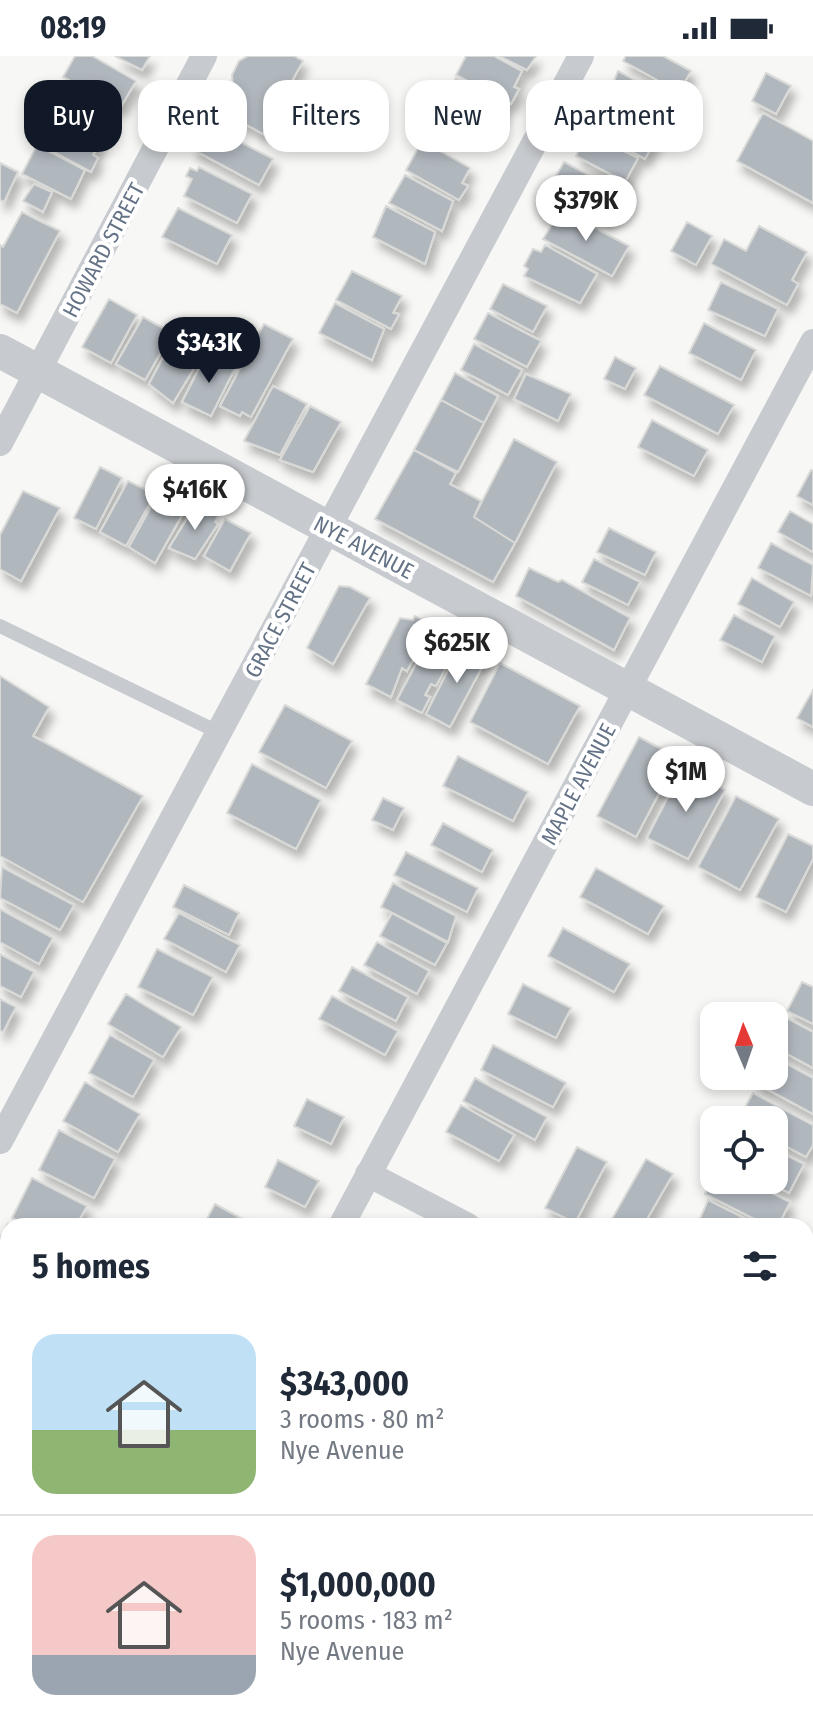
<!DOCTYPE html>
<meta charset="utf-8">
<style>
body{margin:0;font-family:"Fira Sans Condensed",sans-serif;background:#f6f6f7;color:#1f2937;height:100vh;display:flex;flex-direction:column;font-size:30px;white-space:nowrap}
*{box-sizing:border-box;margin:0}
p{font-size:26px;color:#747a83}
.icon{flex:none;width:44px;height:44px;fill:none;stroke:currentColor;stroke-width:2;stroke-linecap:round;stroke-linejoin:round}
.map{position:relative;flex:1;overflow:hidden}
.details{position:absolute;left:0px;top:1162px;width:814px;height:512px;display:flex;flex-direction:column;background:#fff;border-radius:24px 24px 0 0;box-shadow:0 4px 12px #0003}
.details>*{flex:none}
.top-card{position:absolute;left:24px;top:24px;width:766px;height:72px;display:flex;gap:16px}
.needle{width:52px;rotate:358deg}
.tools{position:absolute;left:700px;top:946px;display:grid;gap:16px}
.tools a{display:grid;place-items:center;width:88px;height:88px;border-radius:16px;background:#fff;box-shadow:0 4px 12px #0003;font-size:40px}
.price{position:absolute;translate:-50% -68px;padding:0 18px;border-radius:28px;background:#fff;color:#222;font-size:26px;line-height:52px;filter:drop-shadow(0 2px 4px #0008)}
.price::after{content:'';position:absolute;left:50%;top:48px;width:24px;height:18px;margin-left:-12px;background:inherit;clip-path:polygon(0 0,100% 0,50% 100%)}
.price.active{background:#111827;color:#fff}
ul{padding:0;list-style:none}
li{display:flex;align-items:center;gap:24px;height:200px;padding:0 32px}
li+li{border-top:2px solid #e0e1e3}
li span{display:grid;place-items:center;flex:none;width:224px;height:160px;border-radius:24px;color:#555}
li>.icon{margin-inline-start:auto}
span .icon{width:96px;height:96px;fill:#fffc;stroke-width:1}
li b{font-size:34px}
h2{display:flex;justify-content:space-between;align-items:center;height:96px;padding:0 32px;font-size:34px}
.tag{padding:0 28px;border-radius:24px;background:#fff;box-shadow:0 4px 12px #0003;font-size:28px;line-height:72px}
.tag.active{background:#111827;color:#fff}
.status{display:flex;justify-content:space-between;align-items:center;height:56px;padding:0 40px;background:#fff;direction:ltr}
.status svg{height:22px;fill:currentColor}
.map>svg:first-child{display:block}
</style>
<div class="status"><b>08:19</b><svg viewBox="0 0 49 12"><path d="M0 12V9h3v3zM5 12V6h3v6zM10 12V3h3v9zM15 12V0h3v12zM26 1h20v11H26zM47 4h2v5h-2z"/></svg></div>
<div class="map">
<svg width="813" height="1674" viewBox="0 0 813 1674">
<defs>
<filter id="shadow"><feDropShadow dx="5" dy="9" stdDeviation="4" flood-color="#0004"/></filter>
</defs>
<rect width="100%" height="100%" fill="#f7f8f5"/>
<path fill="#e8e9e8" d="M813 1417V1674H697L700 1666H806V1432Z"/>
<path fill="#b0b7bd" stroke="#d9d9d7" stroke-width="2" filter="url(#shadow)" d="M75 0H92L136 25 120 52 63 21Z
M115 0H150L142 14Z
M248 0H294L303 5 263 78 221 55 233 29 232 19 239 5Z
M466 0H494L522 15 514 31 519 33 511 48 456 19Z
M499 0H536L527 14Z
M626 0H663L691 15 679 36 623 5Z
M618 15 681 48 667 75 610 45 617 35 611 33Z
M766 17 791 30 776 58 752 45Z
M456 22 505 48 494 79 441 50Z
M602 44 660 75 645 103 588 72Z
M763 57 813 85V147L737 105Z
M53 59 101 85 93 99 98 102 91 116 37 87Z
M206 68 273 103 259 129 192 93Z
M587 77 638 102 625 126 576 100Z
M422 85 470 112 462 127 468 130 459 144 406 114Z
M37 89 85 114 71 143 22 118Z
M564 106 620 135 607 163 549 132Z
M0 107 18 116 4 146 0 144Z
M199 111 252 138 237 167 184 140 192 123 186 120 190 112 197 115Z
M405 119 453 145 442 175 389 147Z
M34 128 52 136 43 156 23 145Z
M386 150 435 176 425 208 373 181Z
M178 152 232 179 217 208 162 181Z
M561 154 629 190 612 220 543 183Z
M22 156 60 175 17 257 0 248V189L3 191Z
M687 166 712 180 696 209 671 195Z
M759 170 807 196 792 224 798 228 787 249 711 208 724 183 746 195Z
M545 189 597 218 580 247 524 220 528 213 524 210 533 193 541 196Z
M352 215 402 240 393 257 399 258 391 273 336 244Z
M721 226 778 253 765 280 708 254Z
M503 228 547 250 533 276 490 253Z
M109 243 137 259 111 307 82 291Z
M335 247 384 273 372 304 319 277Z
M488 257 541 285 527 311 474 283Z
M143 261 172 277 145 324 116 308Z
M704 267 756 294 741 324 689 297Z
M264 268 293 283 251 361 242 356 240 360 220 350Z
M175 279 205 294 173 347 149 328Z
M474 288 522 314 508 339 461 314Z
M207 297 235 312 211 360 182 346Z
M615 301 636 312 625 333 604 323Z
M660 310 734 349 718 378 644 339Z
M455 317 498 340 484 367 441 344Z
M526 318 571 338 558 365 514 343Z
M273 330 307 348 280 399 244 385Z
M441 344 484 367 458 416 414 394Z
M310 350 341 366 313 416 280 404Z
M652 364 708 394 694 420 638 391Z
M514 383 557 406 515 487 474 461Z
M414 394 456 417 450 428 481 445 474 461 515 487 493 526 375 463Z
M100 411 122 422 96 473 74 462Z
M811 414 813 415V449L797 440Z
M128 425 155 438 126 490 100 476Z
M23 435 60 452 21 525 0 513V479Z
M159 436 169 442 173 436 190 445 155 507 129 491Z
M196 448 218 460 215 466 218 468 195 503 169 492Z
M790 455 813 468V496L778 476Z
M225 463 251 477 230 515 204 500Z
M609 472 656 496 645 519 597 496Z
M771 487 813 509 811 540 758 512Z
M594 503 640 526 628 549 582 526Z
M529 512 558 526 562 524 630 562 614 594 516 540Z
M752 522 794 546 780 571 738 548Z
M339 530 350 531 370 542 333 608 307 592Z
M734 559 775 580 762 606 720 584Z
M415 560 431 569 407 615 402 612 391 641 366 628 400 562 413 564Z
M433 576 458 589 436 630 431 628 425 639 430 641 422 657 397 644Z
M462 587 488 600 450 671 426 658Z
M500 607 580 650 548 708 470 666Z
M0 620 49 651 33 680 143 740 83 846 0 800Z
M813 634V671L797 662Z
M285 649 352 685 326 732 259 696Z
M639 681 682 704 669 728 665 726 636 781 597 760Z
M458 700 528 736 513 765 443 730Z
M252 708 321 744 296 793 227 757Z
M683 712 725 734 688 803 647 782Z
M736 740 779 763 740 834 698 811Z
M383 742 404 752 393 774 372 764Z
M443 767 493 794 482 816 431 789Z
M788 778 813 790V803L786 856 756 841Z
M406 796 478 832 467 856 394 819Z
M2 811 74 849 60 874 0 842Z
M596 812 664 850 648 878 580 841Z
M393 827 456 860 448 886 381 851Z
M184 829 239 857 229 879 173 851Z
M0 853 53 882 39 908 0 886Z
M179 857 240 889 226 916 164 883Z
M392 857 447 887 435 909 380 880Z
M563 872 630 908 614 936 548 900Z
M377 886 429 915 417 938 364 909Z
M157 893 213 921 193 959 138 931Z
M0 898 34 916 21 941 0 930Z
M352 911 408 941 396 965 339 935Z
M802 926 813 931V968L787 955Z
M523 928 571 952 556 982 508 958Z
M126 938 181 971 163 1001 108 968Z
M332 940 398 975 385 999 319 963Z
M0 943 16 951 3 976 0 974Z
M785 961 813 976V1012L774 991V981Z
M110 979 154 1004 133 1041 89 1017Z
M493 989 566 1027 553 1051 481 1014Z
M774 1001 813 1022V1058L752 1025 755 1020H774Z
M475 1022 547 1061 535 1084 463 1045Z
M85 1026 140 1058 118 1096 63 1065Z
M753 1037 813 1069V1089L806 1101 774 1084V1064H738Z
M307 1043 344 1061 331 1088 294 1070Z
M461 1049 514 1079 499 1105 446 1076Z
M59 1074 115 1103 94 1142 39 1114Z
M577 1091 607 1106 575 1167 545 1152Z
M774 1093 804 1108 789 1137 763 1124H774Z
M646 1103 673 1118 643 1170H608Z
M278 1104 319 1125 305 1151 265 1131Z
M714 1120V1124H746L790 1146 778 1170H768L705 1138Z
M32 1122 87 1150 76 1170H29L12 1162Z
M708 1144 760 1170H697Z
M215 1148 255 1170H203Z
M8 1168 11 1170H8V1220L0 1215V1182Z
M0 1227 8 1231V1265L0 1280Z
M0 1453 8 1458 5 1486 0 1483Z
M0 1557 8 1561V1597L0 1593Z
M806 1598 813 1601V1674H773L755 1666H806Z
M0 1605 8 1609V1650L0 1646Z
M134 1666H178L174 1674H149Z
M486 1666H520L534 1674H482Z
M538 1666H576L572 1674H552Z"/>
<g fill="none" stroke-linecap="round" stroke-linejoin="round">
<g stroke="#b9bdc3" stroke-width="41">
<path id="secondary" d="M806 1263 813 1247
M617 1674 621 1666"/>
</g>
<path stroke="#c7cace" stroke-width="14" d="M0 570 220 677"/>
<path stroke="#c7cace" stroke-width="26" d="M0 387 204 0
M0 1085 581 0
M368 1118 468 1170
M341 1170 813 286
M682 1666 699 1674
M67 1674 72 1666"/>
<path stroke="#c7cace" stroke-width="34" d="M0 295 813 733"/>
<use href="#secondary" stroke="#fff" stroke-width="38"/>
</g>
<g text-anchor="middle" stroke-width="8" stroke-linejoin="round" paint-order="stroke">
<g font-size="22" fill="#657387" stroke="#fff">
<text transform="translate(103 194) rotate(-62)" y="8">HOWARD STREET</text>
<text transform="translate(364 491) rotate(28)" y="8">NYE AVENUE</text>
<text transform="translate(280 564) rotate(-62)" y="8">GRACE STREET</text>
<text transform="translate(578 728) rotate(-62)" y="8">MAPLE AVENUE</text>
</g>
</g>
</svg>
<div class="tools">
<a><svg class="needle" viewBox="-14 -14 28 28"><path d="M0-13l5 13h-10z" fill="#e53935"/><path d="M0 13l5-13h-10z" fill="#747a83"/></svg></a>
<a><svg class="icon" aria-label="locate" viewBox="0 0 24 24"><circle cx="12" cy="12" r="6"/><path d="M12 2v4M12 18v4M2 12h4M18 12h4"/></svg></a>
</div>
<b class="price" style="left:586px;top:187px">$379K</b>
<b class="price active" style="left:209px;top:329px">$343K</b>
<b class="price" style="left:195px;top:476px">$416K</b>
<b class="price" style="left:457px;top:629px">$625K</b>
<b class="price" style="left:686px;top:758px">$1M</b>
<div class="top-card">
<a class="tag active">Buy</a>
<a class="tag">Rent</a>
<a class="tag">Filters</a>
<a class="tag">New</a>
<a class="tag">Apartment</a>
</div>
<section class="details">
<h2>5 homes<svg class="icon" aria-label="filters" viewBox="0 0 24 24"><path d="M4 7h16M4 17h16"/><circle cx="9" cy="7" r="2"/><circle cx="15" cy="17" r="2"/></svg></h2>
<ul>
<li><span style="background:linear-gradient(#bfe0f5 60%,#8fb573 0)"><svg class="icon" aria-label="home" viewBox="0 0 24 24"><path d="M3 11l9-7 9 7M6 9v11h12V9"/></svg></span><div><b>$343,000</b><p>3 rooms · 80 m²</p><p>Nye Avenue</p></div></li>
<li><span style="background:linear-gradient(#f6c9c9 75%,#9aa5b1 0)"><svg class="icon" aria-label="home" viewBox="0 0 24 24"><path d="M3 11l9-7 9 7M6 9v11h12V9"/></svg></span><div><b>$1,000,000</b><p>5 rooms · 183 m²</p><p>Nye Avenue</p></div></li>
</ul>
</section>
</div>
